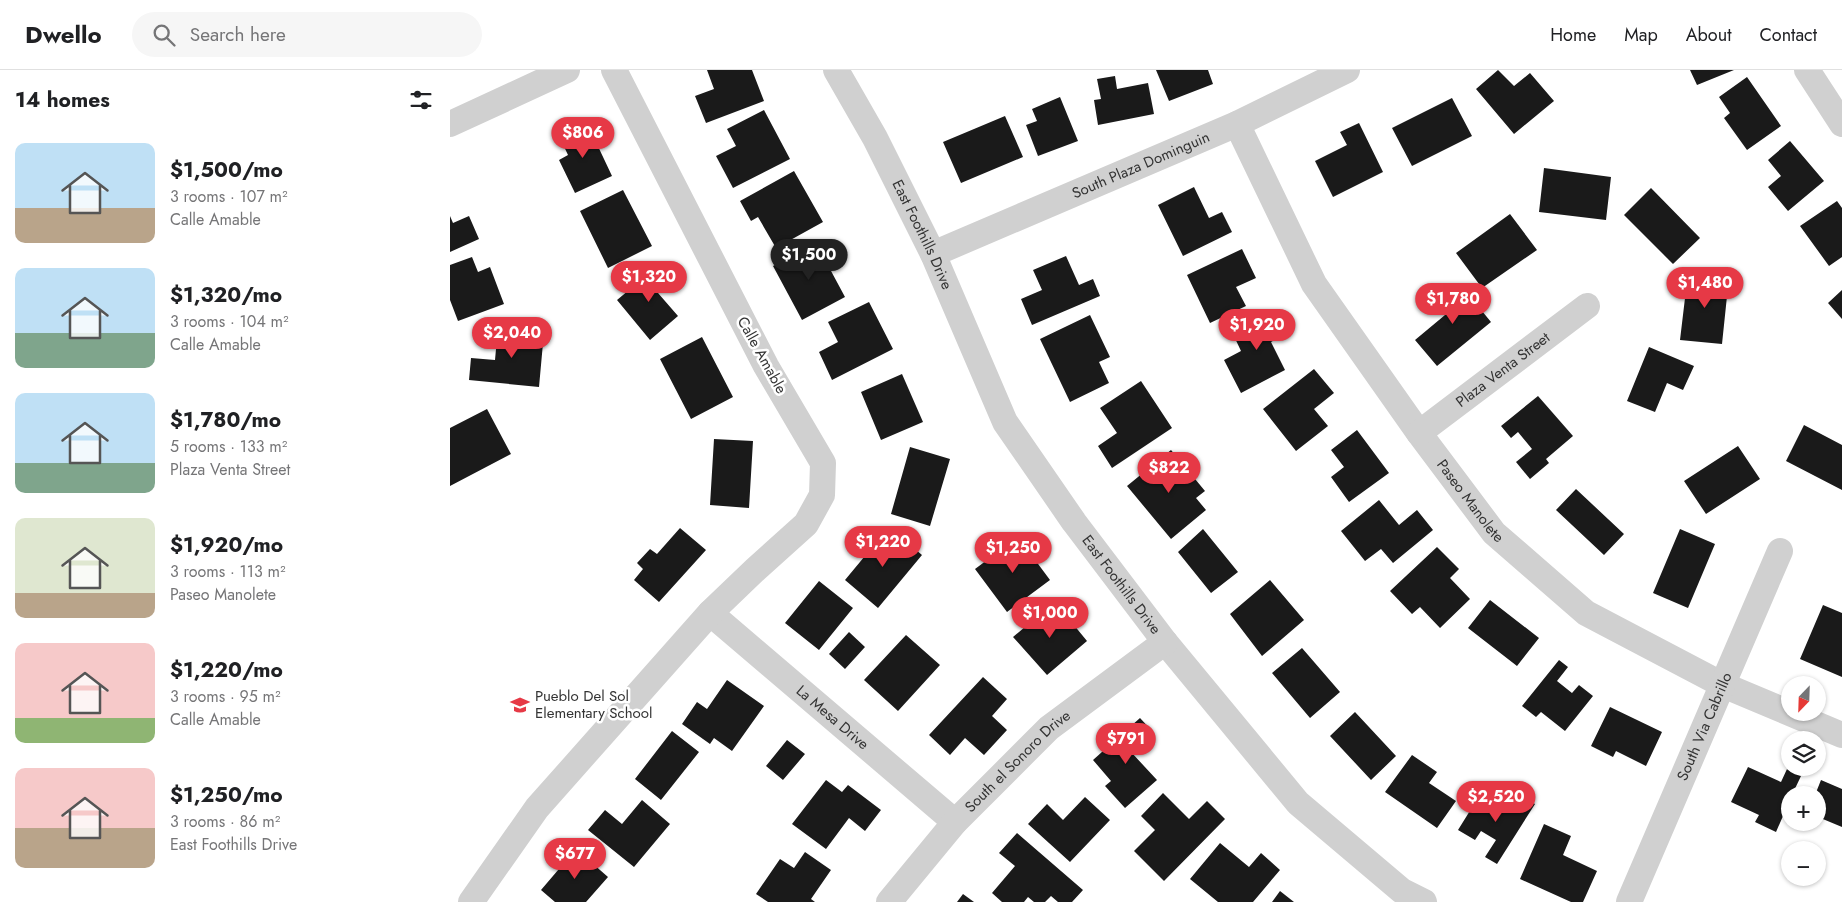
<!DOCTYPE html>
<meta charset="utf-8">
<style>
body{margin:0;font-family:Jost,sans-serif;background:#f6f6f6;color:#202124;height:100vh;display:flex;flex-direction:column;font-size:19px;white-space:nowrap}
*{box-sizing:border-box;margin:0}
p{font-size:16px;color:#757577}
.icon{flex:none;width:28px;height:28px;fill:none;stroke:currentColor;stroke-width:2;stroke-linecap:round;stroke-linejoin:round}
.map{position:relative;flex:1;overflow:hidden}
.details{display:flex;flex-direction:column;background:#fff;width:450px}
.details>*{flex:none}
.needle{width:32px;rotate:203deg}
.buttons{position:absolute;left:1331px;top:606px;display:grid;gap:10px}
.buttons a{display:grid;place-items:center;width:45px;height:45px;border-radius:50%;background:#fff;box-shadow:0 1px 4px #0004;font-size:25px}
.price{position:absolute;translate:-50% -42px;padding:0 11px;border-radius:18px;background:#e63946;color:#fff;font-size:16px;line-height:32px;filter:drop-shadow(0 1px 2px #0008)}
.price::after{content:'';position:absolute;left:50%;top:30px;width:15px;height:11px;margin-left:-8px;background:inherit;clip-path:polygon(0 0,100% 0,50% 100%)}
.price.active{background:#222;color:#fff}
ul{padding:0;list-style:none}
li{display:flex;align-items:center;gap:15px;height:125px;padding:0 15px}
li span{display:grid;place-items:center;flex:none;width:140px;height:100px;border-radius:10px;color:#555}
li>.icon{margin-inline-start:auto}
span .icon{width:60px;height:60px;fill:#fffc;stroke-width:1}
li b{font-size:21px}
h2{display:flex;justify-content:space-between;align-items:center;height:60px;padding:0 15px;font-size:21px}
header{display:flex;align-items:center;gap:30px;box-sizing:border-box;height:70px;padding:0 25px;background:#fff;border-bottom:1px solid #e0e0e0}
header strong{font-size:24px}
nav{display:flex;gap:28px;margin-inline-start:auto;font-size:18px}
.search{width:350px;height:45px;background:#f6f6f6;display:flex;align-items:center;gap:12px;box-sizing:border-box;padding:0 18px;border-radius:28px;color:#757577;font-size:19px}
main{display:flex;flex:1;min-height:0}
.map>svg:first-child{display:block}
</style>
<header>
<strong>Dwello</strong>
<div class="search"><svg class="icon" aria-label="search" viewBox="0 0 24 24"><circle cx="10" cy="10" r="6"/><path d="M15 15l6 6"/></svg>Search here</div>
<nav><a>Home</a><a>Map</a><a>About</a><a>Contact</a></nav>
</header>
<main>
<section class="details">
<h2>14 homes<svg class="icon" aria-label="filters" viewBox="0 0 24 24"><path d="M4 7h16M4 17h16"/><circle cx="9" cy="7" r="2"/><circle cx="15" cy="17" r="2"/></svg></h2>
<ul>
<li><span style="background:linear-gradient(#bfe0f5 65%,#b9a48a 0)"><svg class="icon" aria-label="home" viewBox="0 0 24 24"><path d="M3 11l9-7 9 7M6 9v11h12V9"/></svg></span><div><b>$1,500/mo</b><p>3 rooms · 107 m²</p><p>Calle Amable</p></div></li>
<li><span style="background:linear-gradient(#bfe0f5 65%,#7fa58c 0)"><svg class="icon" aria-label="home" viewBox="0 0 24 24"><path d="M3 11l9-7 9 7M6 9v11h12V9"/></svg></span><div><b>$1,320/mo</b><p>3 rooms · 104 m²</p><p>Calle Amable</p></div></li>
<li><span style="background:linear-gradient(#bfe0f5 70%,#7fa58c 0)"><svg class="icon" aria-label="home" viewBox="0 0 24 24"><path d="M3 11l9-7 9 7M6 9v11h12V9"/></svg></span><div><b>$1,780/mo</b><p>5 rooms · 133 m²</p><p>Plaza Venta Street</p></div></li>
<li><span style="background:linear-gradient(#dfe7d0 75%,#b9a48a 0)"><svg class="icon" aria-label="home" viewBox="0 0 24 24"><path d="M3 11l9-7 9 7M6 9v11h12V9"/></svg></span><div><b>$1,920/mo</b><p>3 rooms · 113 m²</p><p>Paseo Manolete</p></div></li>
<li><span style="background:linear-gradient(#f6c9c9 75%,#8fb573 0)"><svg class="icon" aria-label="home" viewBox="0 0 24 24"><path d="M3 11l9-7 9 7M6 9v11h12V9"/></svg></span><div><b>$1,220/mo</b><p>3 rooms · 95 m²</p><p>Calle Amable</p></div></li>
<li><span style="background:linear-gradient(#f6c9c9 60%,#b9a48a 0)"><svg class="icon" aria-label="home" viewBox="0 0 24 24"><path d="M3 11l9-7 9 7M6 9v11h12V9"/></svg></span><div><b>$1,250/mo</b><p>3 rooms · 86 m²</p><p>East Foothills Drive</p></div></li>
</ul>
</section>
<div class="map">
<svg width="1392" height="832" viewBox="0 0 1392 832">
<rect width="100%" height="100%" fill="#fff"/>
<path fill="#1a1a1a" d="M257 0H302L314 31 256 53 245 26 264 19Z
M706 0H758L763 14 719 31Z
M1048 0 1064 16 1080 3 1104 31 1064 64 1026 19Z
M1240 0H1284L1247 15Z
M665 6 667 19 698 13 704 44 648 55 644 30 651 29 647 9Z
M1297 7 1331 56 1297 80 1274 48 1280 43 1269 27Z
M610 27 628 71 588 86 576 55 587 51 582 39Z
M1002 28 1022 66 962 96 942 58Z
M314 40 340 89 283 118 266 86 286 76 277 59Z
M555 46 573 87 511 113 493 72Z
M137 53 162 106 125 123 109 90 118 85 109 66Z
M909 53 933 102 883 127 865 91 897 75 890 62Z
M1340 71 1374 111 1338 141 1318 117 1331 106 1318 90Z
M1094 98 1161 107 1156 150 1089 142Z
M344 101 373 152 326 178 308 147 301 151 290 131Z
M744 117 759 148 772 142 782 162 733 186 708 135Z
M1201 118 1250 168 1223 194 1174 145Z
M173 120 202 176 158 198 130 141Z
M1387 131 1392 138V187L1379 196 1350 156Z
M1060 144 1087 180 1032 218 1006 183Z
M0 146 3 153 19 146 29 169 0 182Z
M366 173 395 227 352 250 323 196Z
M792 179 806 208 786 217 796 236 760 253 737 205Z
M616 186 629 215 643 209 650 226 582 255 571 229 592 220 583 200Z
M22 187 28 202 40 197 54 234 8 251 0 230V195Z
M209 195 223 211 208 223 228 246 200 270 167 230Z
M1238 203 1279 207 1272 274 1230 270Z
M1009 213 1041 252 987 296 965 270 995 245 985 233Z
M1392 220V249L1378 233Z
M419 232 443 279 382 310 369 282 388 272 378 252Z
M827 239 839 262 821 272 835 300 791 323 774 290 791 281 782 262Z
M640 245 660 287 649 292 659 313 620 332 590 269Z
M48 257 94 262 89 317 19 310 21 288 45 290Z
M252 267 283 327 241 349 210 289Z
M1199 277 1244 296 1233 320 1217 313 1205 342 1177 331Z
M864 299 884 323 864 339 878 356 846 381 813 339Z
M452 304 473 352 431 370 411 322Z
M691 311 722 358 662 398 648 376 667 363 650 338Z
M1088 326 1123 366 1096 389 1099 393 1080 409 1066 392 1082 379 1068 362 1061 368 1051 356Z
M37 339 61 384 0 416V358Z
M1354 355 1392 375V420L1336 391Z
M907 360 939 403 899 432 881 407 894 397 881 380Z
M264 369 303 371 299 438 260 435Z
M1288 376 1310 409 1256 444 1234 411Z
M460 377 500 389 480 456 441 444Z
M721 380 755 421 746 428 756 440 721 469 677 416Z
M1126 419 1174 464 1154 485 1106 440Z
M929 430 949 455 967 440 983 460 943 493 931 479 915 491 891 461Z
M439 457 472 485 428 538 395 510Z
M230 458 256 480 209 532 184 510 193 499 187 493 200 479 207 484Z
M753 459 788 502 761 523 728 482Z
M1230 459 1265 474 1238 538 1203 523Z
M568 467 600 510 557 542 525 499Z
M987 477 1009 499 1000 508 1020 529 990 558 970 537 962 544 940 521Z
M820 510 854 550 812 586 780 544Z
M369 511 403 538 369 580 335 553Z
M1040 530 1089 568 1067 596 1018 558Z
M605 532 637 571 597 605 563 567Z
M1373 535 1392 543V607L1350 589Z
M399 562 415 577 395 599 379 584Z
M456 565 490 595 448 641 414 610Z
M852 578 890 622 860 648 822 603Z
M1109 590 1118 597 1107 611 1122 623 1129 615 1143 626 1115 661 1091 642 1086 647 1072 636Z
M533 607 557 629 542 646 557 660 534 685 515 668 500 685 479 665Z
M277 610 314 636 282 681 264 668 260 674 232 654 247 632 257 639Z
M1160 637 1212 662 1196 696 1166 681 1163 687 1141 676Z
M905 642 946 686 921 710 880 666Z
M690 648 703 662 681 682 707 710 675 738 655 716 661 711 643 690Z
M222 661 249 682 211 730 185 709Z
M337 670 355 684 333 710 316 696Z
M962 685 987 702 979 713 1006 731 987 758 935 722Z
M1298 697 1331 712 1337 699 1351 706 1342 725H1340V730L1326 762 1305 752 1309 745 1281 732Z
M376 710 392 722 398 715 431 740 415 761 399 748 376 779 342 754Z
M1371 710 1392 719V757L1368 747V725H1365Z
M713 723 739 749 757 731 775 749 714 811 684 781 705 760 691 746Z
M1031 723 1061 741 1070 725 1085 734 1047 794 1035 787 1046 770 1031 761 1025 770 1008 760Z
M635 727 660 750 620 792 578 754 597 734 613 750Z
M192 730 220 754 184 797 138 760 155 740 172 754Z
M1094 754 1121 766 1113 785 1147 801 1133 832H1121L1070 809Z
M567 763 633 820 622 832H608L601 826 595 832H584L578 827 574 832H552L542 823 565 796 549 783Z
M770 773 799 797 811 783 830 800 803 832H768L740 809Z
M126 779 158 807 136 832H105L91 820Z
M355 782 381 800 361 829 365 832H318L306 824 330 789 344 798Z
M830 821 844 832H822Z
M513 824 524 832H507Z"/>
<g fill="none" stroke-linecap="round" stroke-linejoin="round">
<g stroke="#d0d0d0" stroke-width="26">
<path id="s1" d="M386 0 425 68 483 184 555 352 624 452 715 572 848 733 952 821 974 832"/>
<path d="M1357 0 1392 54"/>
<path d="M0 54 117 0"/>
<path id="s2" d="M787 54 864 214 969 363 1044 463 1136 543 1273 615 1392 665"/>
<path id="s3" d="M483 184 787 54 897 0"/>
<path id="s4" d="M969 363 1137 236"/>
<path id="s5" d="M260 543 505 752"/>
<path d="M21 832 87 738 260 543 306 499 356 454 372 425 373 393 316 296 164 0"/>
<path id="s6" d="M439 832 505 752 599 658 715 572"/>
<path id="s7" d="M1179 832 1330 481"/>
</g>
</g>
<defs>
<g id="school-bare" transform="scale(1.5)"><path d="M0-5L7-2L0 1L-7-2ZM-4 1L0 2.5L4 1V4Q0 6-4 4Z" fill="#e63946" stroke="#fff" stroke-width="2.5" paint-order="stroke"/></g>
</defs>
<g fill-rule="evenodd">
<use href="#school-bare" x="70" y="635"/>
</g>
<g text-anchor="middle" stroke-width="5" stroke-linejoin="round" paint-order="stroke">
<g font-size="15" fill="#333" stroke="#fff">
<text dy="5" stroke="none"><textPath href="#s3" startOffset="226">South Plaza Dominguin</textPath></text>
<text dy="5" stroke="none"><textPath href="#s1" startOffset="186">East Foothills Drive</textPath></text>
<text transform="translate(312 285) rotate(61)" y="5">Calle Amable</text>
<text dy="5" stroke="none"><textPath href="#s4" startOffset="105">Plaza Venta Street</textPath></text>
<text dy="5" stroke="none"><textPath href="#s2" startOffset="445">Paseo Manolete</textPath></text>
<text dy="5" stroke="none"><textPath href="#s1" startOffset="591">East Foothills Drive</textPath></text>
<text dy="5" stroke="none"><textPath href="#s5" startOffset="161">La Mesa Drive</textPath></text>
<text dy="5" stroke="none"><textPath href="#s7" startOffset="191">South Via Cabrillo</textPath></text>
<text dy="5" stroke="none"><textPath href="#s6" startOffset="191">South el Sonoro Drive</textPath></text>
</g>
<g font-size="15" fill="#333" stroke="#fff" text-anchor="start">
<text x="85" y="631">Pueblo Del Sol<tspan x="85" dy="17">Elementary School</tspan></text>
</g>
</g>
</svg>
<div class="buttons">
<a><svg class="needle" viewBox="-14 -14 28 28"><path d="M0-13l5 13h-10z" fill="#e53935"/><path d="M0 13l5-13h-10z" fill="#757577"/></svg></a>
<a><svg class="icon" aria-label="layers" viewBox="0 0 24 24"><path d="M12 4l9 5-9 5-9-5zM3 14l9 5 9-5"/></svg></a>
<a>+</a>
<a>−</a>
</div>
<b class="price" style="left:133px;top:89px">$806</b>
<b class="price active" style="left:359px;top:211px">$1,500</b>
<b class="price" style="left:199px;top:233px">$1,320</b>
<b class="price" style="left:1255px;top:239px">$1,480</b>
<b class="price" style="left:1003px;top:255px">$1,780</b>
<b class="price" style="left:807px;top:281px">$1,920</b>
<b class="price" style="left:62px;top:289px">$2,040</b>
<b class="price" style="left:719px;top:424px">$822</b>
<b class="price" style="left:433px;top:498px">$1,220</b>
<b class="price" style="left:563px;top:504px">$1,250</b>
<b class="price" style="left:600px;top:569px">$1,000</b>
<b class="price" style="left:676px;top:695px">$791</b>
<b class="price" style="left:1046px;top:753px">$2,520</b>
<b class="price" style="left:125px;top:810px">$677</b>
</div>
</main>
